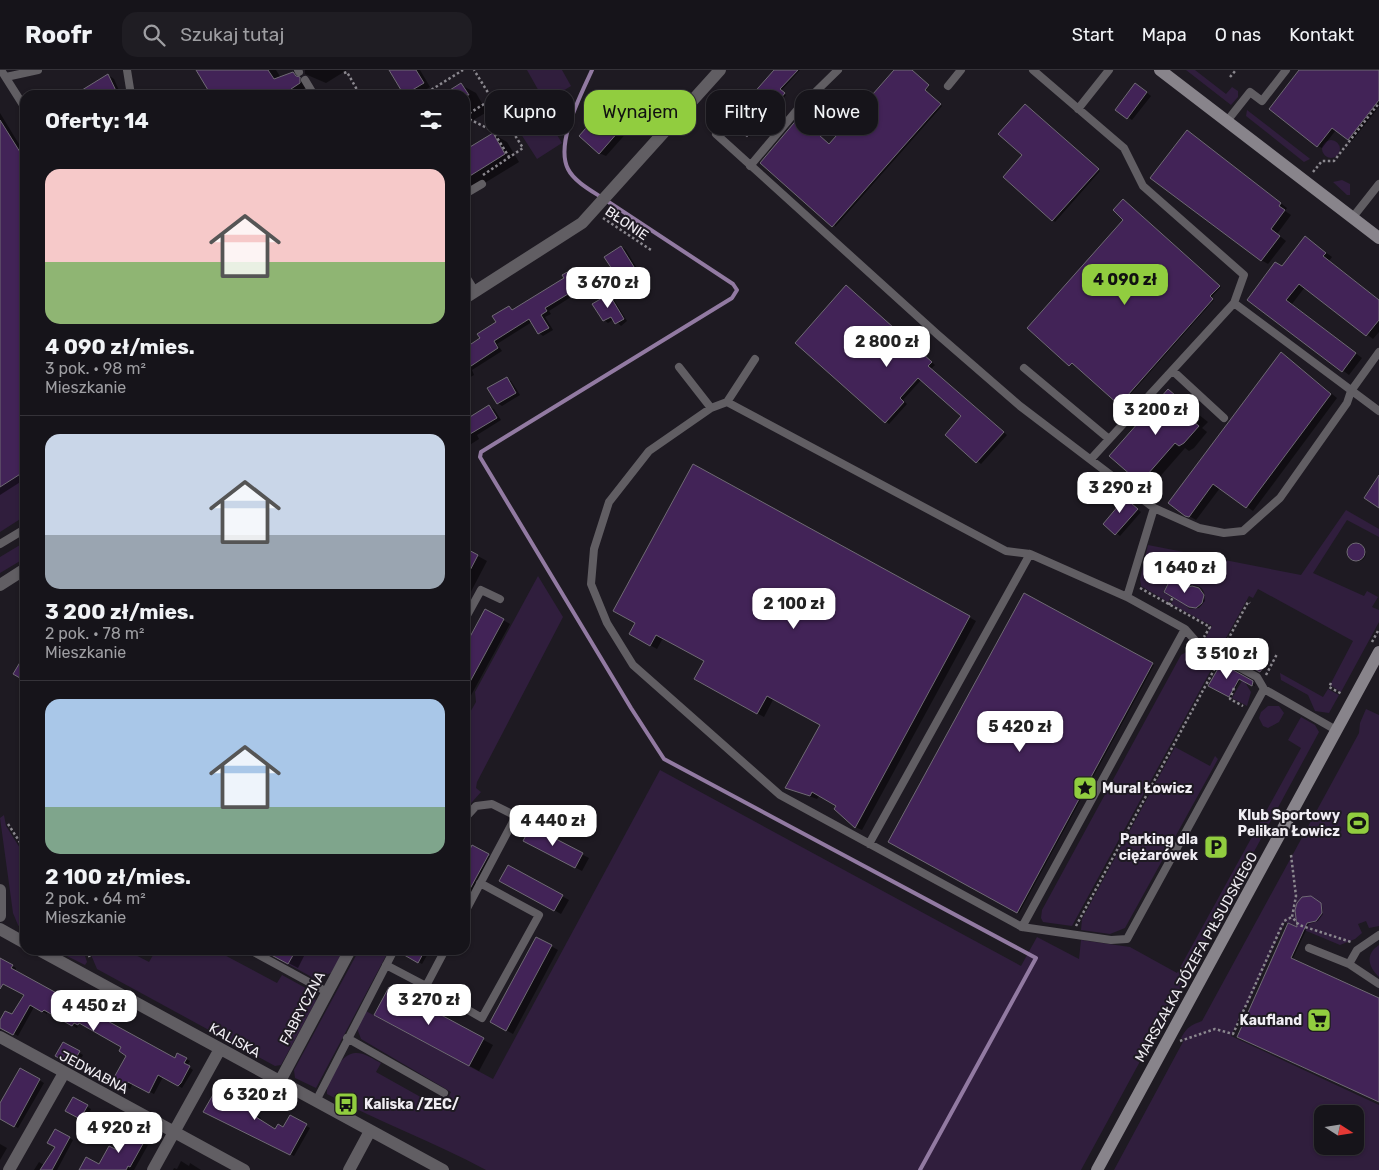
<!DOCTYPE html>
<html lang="pl">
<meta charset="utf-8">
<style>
body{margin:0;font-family:Rubik,sans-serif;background:#1f1d23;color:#f1f3f6;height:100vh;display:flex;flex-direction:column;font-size:19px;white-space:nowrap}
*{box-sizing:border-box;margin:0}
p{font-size:16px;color:#9e9ea2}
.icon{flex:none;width:28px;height:28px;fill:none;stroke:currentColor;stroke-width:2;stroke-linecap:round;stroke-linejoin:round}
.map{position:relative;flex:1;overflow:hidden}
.sheet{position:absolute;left:20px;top:20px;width:450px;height:865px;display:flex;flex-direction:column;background:#16141a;border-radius:15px;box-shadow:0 1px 4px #0004,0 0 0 1px #353339}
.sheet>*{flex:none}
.top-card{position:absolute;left:485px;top:20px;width:475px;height:45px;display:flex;gap:10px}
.needle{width:32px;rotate:102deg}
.buttons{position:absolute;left:1314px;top:1035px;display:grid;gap:10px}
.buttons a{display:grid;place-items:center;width:50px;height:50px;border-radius:10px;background:#16141a;box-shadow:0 1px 4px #0004,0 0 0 1px #353339;font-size:25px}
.price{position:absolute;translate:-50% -42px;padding:0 11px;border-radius:10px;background:#fff;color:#222;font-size:16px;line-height:32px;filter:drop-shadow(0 1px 2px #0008)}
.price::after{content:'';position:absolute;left:50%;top:30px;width:15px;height:11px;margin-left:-8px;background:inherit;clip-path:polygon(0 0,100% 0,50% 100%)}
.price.on{background:#91cd3f;color:#111}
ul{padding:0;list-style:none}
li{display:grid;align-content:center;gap:10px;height:265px;padding:0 25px}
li+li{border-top:1px solid #353339}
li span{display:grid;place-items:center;height:155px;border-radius:15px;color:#555}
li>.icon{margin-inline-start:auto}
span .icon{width:90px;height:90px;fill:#fffc;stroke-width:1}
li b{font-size:21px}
h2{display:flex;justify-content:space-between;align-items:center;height:60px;padding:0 25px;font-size:21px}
.tag{padding:0 18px;border-radius:15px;background:#16141a;box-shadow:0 1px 4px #0004,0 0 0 1px #353339;font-size:18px;line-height:45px}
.tag.on{background:#91cd3f;color:#111}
header{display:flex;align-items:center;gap:30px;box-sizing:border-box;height:70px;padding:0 25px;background:#16141a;border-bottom:1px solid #353339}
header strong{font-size:24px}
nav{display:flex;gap:28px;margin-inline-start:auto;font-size:18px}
.search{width:350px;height:45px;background:#1f1d23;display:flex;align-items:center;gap:12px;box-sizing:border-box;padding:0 18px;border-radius:15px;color:#9e9ea2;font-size:19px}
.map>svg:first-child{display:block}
</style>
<header>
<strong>Roofr</strong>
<div class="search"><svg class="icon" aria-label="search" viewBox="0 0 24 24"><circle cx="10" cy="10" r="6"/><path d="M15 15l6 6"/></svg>Szukaj tutaj</div>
<nav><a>Start</a><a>Mapa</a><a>O nas</a><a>Kontakt</a></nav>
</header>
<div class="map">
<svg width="1379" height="1100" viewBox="0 0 1379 1100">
<rect width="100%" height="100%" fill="#1e1a22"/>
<path fill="#301e3d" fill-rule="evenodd" d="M527 0H562L571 16 545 32Z
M1186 0H1195L1226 24 1232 17 1238 21V27L1231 35Z
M531 23 562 73 537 89 505 39Z
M1247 40 1309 88 1310 89 1304 92 1246 46Z
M1322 79a9 9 0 1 1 18 0a9 9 0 1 1-18 0Z
M1342 110 1350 114V125H1347L1333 112Z
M25 401V446L0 462V417Z
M1346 440 1379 459V467L1347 450 1313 503 1364 526 1367 521 1378 527 1372 537 1379 540V552L1341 622 1330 615 1353 571 1258 519 1253 528 1249 526 1221 577 1205 569 1212 556 1171 534 1174 529H1181L1189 539 1199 538C1212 526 1201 509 1186 517L1170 509 1163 522 1171 527 1168 532 1141 516 1140 509 1148 475 1301 505Z
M25 472V488L0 503V487Z
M538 506 563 547 477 712 476 718 481 722 465 740V682L468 670 465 651 476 632 475 622Z
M1188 581 1195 582 1192 587 1212 598 1072 856 1043 852 1041 848 1042 840 1181 585Z
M1280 603 1323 627 1328 619 1339 625 1329 643 1315 641 1308 625 1281 610Z
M1243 609 1251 622 1247 636 1232 628Z
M1268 636H1279L1284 643 1279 652 1268 658 1263 656 1259 648 1261 642Z
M1366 639 1379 645V856L1369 858 1366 851 1358 854 1362 863 1355 869 1340 875 1285 852 1246 938 1244 937 1231 966 1379 1035V1100H1114L1184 970 1181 968C1187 957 1191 955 1202 951L1359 663 1360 653ZM1322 1044H1355V1076H1322Z
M1301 647 1315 655 1319 662 1081 1100H486C434 1072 379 1052 327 1024 326 1011 340 984 355 983 364 982 373 989 381 993L376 1002 442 1039 451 1022 361 969 357 958 364 940 493 1009 660 700 1021 896 1037 867 1079 889 1081 870 1130 877 1177 903 1301 678 1288 670Z
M1175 677 1210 696 1215 686 1218 689 1125 858 1110 864 1081 860 1082 849Z
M4 745 6 756 25 786V864L18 855 13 843 0 748Z
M1379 875V907C1368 897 1365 884 1379 875Z
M55 880H83L87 892 85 895Z
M89 880H126L149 892 156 880H215L277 913 282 905 313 922 316 931 281 995 275 996 97 899Z
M296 880H345L331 903 322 906 319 911 288 894Z
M359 880H389L316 1018 295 1008 294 1000Z"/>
<path fill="#0007" d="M198 0H276L281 8 293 3 306 13 307 17 297 23 298 25H213Z
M305 0H347L326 13 305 4Z
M390 0H420L430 17 417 25H407Z
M775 0H800L781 21 786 25 771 42 774 46 765 56 762 53 749 67 748 66Z
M896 0H911L930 16 925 21 942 36 835 157 830 75Z
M1301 0H1379V37L1352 71 1336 60 1322 78 1318 76Z
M108 5 114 9 121 25H75Z
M461 15 476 23 487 42 465 55V25H445Z
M1140 17 1151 26 1132 50 1117 40Z
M620 22 645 42 606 86 599 83Z
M1026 35 1100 101 1055 152 1053 150 1024 85Z
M0 43 25 84V409L0 425Z
M493 64 507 72 519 92 465 125V81Z
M1194 66 1287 138 1285 141 1291 145 1277 164 1286 171 1268 194 1261 190Z
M1125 131 1221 217 1211 228 1214 230 1121 335 1074 293 1070 295 1125 150Z
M1306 168 1332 187 1329 191 1379 230V262L1373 269 1305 217 1292 234 1362 288 1349 305 1248 230 1282 197Z
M622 177 626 180 638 200 623 209 619 207Z
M571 202 575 204 587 223 576 230 571 227 549 241 551 244 545 247 553 260 543 266 539 263 532 252 497 274 502 281 472 300 474 305 465 310V280L482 269 509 237 513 240 566 208Z
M850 219 935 295 931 299 1007 365 981 394 947 365 963 346 922 309 903 330 907 334 889 354 796 273Z
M609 225 613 228 627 251 621 256 614 249 608 253 604 250Z
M1288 288 1337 328 1253 441 1220 418 1196 450 1189 446Z
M507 308 511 311 520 325 502 336 497 333Z
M1169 321 1208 352 1202 358 1207 362 1194 378 1189 381 1185 378 1150 418 1140 412Z
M489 337 494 339 501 350 477 365 479 369 465 378V346L468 350Z
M694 396 976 551 862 760 855 757 838 735 820 725 817 729 787 718 822 654 774 628 764 647 702 613 706 591 663 568 657 579 630 564 636 553Z
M1120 424 1141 442 1120 466 1104 454 1120 435Z
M1350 483a8 8 0 1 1 16 0a8 8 0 1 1-16 0Z
M465 479 487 491 465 533Z
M1194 517 1202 521 1205 531 1198 538 1190 537 1185 519Z
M1025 525 1154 595 1019 843 890 772Z
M486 540 510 554 469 629 465 627V579Z
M1217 593 1255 615V616L1241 608 1231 627 1210 616 1221 597Z
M531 758 589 788 582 801 531 774Z
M473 777 495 789 465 843V792Z
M509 797 569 830 561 844 501 810Z
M1313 829 1322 835 1323 844 1318 851 1309 854 1292 890 1379 930V1031L1238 967 1299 859Z
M537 868 558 880 513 964 491 952Z
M263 880H307L298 898Z
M411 880H430L422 894 408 886Z
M0 889 16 898 15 901 175 990 186 989 190 991 187 996 193 1000 182 1018 163 1007 154 1024 133 1013 130 1019 114 1010 128 985 123 977 84 955 83 956 79 954 77 958 48 941 47 944 34 937 18 966 0 956V953L12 946 26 925 0 911Z
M390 919 493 975 479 1001 385 950Z
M63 973 83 985 77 997 57 985Z
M21 999 44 1013 18 1058 0 1048V1036Z
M238 1016 253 1025 246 1038 261 1048 259 1051 275 1061 284 1058 290 1047 310 1058 294 1086 209 1044 229 1033Z
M73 1029 91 1039 85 1051 67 1041Z
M131 1058 149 1068 145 1074 148 1075 134 1100H80L99 1096 117 1082Z
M56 1061 73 1070 57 1100H34L39 1092 44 1095 56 1076Z
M0 1074 7 1078 0 1090Z
M181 1091 189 1096 190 1093 201 1100H173L174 1098 177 1099Z"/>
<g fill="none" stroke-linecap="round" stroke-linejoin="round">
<path stroke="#927aa2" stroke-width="4" d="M592 0C581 25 555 73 568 99 574 111 590 120 601 127
M607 131 733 214 737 220 732 228 481 382 480 387 631 638 664 689 1036 888 920 1100"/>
</g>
<path fill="#422357" stroke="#6f6a74" d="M196 0H268L274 9 293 2 296 6 300 7V13L291 19 294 25H211Z
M389 0H416L424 13 404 25Z
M774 0H798L780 19 785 23 770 41 773 44 763 56 759 52 747 67 729 51Z
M894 0H912L929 15 925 20 941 34 832 157 760 93 799 47 829 74Z
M1299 0H1379V30L1348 70 1332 58 1317 77 1269 39Z
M108 4 118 25H74Z
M461 13 469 25H442Z
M1135 13 1147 22 1127 49 1115 40Z
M619 20 639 38 599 84 579 66Z
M1025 34 1099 99 1052 151 1003 107 1022 85 998 64Z
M0 50 25 90V401L0 417Z
M1187 60 1281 133 1279 136 1285 140 1271 159 1280 166 1261 191 1150 108Z
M493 63 505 84 465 109V80Z
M1123 129 1220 216 1210 226 1213 229 1119 335 1072 293 1069 296 1027 258 1123 150 1113 140Z
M1305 166 1326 183 1323 186 1379 230V250L1366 266 1299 214 1286 230 1356 283 1342 302 1247 230 1275 192 1282 196Z
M621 176 634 197 618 208 604 187Z
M571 200 583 221 571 228 568 224 545 238 547 241 541 245 549 258 538 264 529 249 494 271 498 278 465 300V278L480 268 477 264 496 252 492 246 509 236 512 240 564 208 562 205Z
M846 215 932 292 928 296 1004 362 976 393 945 365 961 346 918 308 900 328 904 332 885 353 795 273Z
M609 224 624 249 615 254 611 247 603 251 592 234Z
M1281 282 1331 324 1246 438 1213 414 1189 447 1185 446 1168 433Z
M507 307 516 323 497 334 487 318Z
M1168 319 1199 346 1194 352 1199 356 1184 373 1179 376 1175 373 1140 413 1109 386Z
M489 335 497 348 465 367V350Z
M693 394 970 546 855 758 834 739 836 736 812 722 810 726 785 718 820 655 767 626 757 644 694 609 704 591 656 565 650 576 629 564 635 553 613 541Z
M1379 405V438L1364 428Z
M1119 423 1138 439 1115 465 1103 454 1119 435 1113 430Z
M1347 482a9 9 0 1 1 18 0a9 9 0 1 1-18 0Z
M465 478 478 485 465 510Z
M1170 510 1185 518 1192 516 1199 518 1204 525 1202 533 1196 538 1189 537 1164 522Z
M1024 523 1153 593 1017 843 888 772Z
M485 539 504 549 465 621V576Z
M1225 577 1263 598 1260 602 1222 582Z
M25 584V611L13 604Z
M1217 591 1253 611 1252 616 1239 609 1229 627 1208 616 1219 597 1215 595Z
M531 756 583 783 575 798 523 771Z
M472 775 489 784 465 828V789Z
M508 795 563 825 554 841 499 811Z
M1311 826 1321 833 1322 843 1316 851 1307 853 1291 888 1379 928V1032L1237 967 1288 853 1297 857 1295 840 1297 833 1302 827Z
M536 867 552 875 506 961 490 952Z
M262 880H296L288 894Z
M400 880H425L418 893 399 882Z
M0 888 13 895 11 898 175 988 177 983 187 988 184 993 190 996 181 1013 178 1016 158 1005 149 1023 128 1012 125 1018 112 1011 126 986 119 981 121 977 79 953 78 955 74 953 72 956 44 940 42 942 30 935 13 965 0 958V950L5 941 12 944 24 925 3 914 0 919Z
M389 917 484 968 469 996 374 945Z
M63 972 80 981 72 995 55 986Z
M20 998 40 1009 14 1057 0 1049V1033Z
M237 1014 250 1021 242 1035 257 1044 256 1047 275 1059 278 1054 283 1057 290 1045 307 1054 290 1085 203 1042 214 1023 228 1031Z
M73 1027 88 1035 80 1049 65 1041Z
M131 1056 145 1064 142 1070 144 1072 130 1097 128 1096 126 1100H79L86 1087 99 1094 109 1076 117 1080Z
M55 1059 70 1067 52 1100H40L55 1077 47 1073Z"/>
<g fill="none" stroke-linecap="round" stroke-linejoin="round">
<path stroke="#8b888f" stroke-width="2.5" stroke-dasharray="2.5 2.5" stroke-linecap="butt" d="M344 3 347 2 360 25
M1230 7 1236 0
M423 25 463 0
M465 46 492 29 474 0
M465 47 493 61 509 87
M1313 102 1322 91H1334L1379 33
M483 105 523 78 492 29
M603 148 651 180
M1140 518 1210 557 1204 567
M1169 535 1173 527
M1372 572 1379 559
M1223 579 1248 532 1250 533
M1266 605 1277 584
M1331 613 1329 617 1342 624
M1234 618 1230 629 1243 636
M8 754 25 780
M1291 785 1296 826 1292 847 1299 855 1351 872
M1076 856 1215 598 1194 586 1196 583
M87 880 90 888
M1180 971 1215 959 1233 964 1284 851 1292 847"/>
<path stroke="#615e63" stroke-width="8" d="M1 0 25 38
M127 0 131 25
M298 0 299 2
M1033 0 1124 78 1143 116 1244 205 1234 233 1091 389
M6 7 38 0
M305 10 314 25
M948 16 961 0
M1078 39 1109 0
M1227 51 1250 22 1262 31 1286 0
M716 64 937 264 1020 336 1154 438 1199 458 1224 463 1243 461 1280 428 1347 333 1351 321 1379 282
M750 96 797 40 838 0
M465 124 482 114
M1353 147 1379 114
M465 205 475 221
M1234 233 1379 341
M679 297 711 338 727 332 1006 481 1030 484 1127 527 1185 559 1200 576 1257 607 1264 619 1336 660
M1024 298 1109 369
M1173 301 1224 348
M727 332 755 289
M711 338 649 381 609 432 594 479 591 514 607 553 633 595 780 725 1022 857 1185 559
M0 474 25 459
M1127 527 1154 438
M465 549 481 520 500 529
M465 748 476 736 492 734 516 746 465 842
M869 774 1030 484
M1022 857 1111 870 1127 869 1264 619
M1309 878 1349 894 1357 880 1379 865
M250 880 327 922
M1349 894 1379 914
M386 895 426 916 445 880
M426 916 482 948 539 845 480 813
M347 968 444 1023
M316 1031 394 880"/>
<path stroke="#615e63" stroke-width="12" d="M465 228 582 153 720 0
M0 515 25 499
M0 820V846
M0 859 25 873
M39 880 443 1100
M0 967 244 1100
M280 1011 350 880
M9 1100 64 1003
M153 1100 220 979
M349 1100 370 1061"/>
<path stroke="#88848b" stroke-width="12" d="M1160 0 1379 168
M1097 1100 1379 582"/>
</g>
<defs>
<g id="sight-square" transform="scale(1.25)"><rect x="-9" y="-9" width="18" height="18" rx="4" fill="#91cd3f" stroke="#1e1a22"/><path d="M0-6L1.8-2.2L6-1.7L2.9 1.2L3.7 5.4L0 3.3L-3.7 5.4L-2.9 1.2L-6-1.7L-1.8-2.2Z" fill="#111"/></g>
<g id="stadium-square" transform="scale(1.25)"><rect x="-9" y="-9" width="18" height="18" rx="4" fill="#91cd3f" stroke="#1e1a22"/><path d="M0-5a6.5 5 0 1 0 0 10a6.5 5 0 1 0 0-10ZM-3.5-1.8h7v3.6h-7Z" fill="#111"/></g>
<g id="parking-square" transform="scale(1.25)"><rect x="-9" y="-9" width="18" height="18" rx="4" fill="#91cd3f" stroke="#1e1a22"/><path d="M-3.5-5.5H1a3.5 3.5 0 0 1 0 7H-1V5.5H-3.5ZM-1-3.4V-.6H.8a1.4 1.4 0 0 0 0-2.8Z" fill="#111"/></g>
<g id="supermarket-square" transform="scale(1.25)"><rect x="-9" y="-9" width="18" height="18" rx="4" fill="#91cd3f" stroke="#1e1a22"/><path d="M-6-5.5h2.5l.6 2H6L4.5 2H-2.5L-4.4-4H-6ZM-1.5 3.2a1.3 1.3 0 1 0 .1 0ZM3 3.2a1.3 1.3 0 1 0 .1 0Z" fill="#111"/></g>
<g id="bus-square" transform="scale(1.25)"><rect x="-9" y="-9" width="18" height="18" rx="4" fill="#91cd3f" stroke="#1e1a22"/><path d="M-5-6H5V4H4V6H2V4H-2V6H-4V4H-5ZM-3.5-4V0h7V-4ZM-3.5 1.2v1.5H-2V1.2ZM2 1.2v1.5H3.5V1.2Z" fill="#111"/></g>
</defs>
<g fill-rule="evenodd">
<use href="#sight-square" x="1085" y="718"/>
<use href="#stadium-square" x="1358" y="753"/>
<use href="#parking-square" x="1216" y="777"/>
<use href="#supermarket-square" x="1319" y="950"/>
<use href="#bus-square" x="346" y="1034"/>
</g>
<g text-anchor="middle" stroke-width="4" stroke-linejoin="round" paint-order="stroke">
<g font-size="14" fill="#f0edf3" stroke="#1e1a22">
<text transform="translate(627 153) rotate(34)" y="5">BŁONIE</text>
<text transform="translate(1196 887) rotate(-61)" y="5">MARSZAŁKA JÓZEFA PIŁSUDSKIEGO</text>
<text transform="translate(302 938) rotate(-62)" y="5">FABRYCZNA</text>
<text transform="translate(235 970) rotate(29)" y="5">KALISKA</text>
<text transform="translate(94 1002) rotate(28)" y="5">JEDWABNA</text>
</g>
<g font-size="14" font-weight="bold" fill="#f0edf3" stroke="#1e1a22" text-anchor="end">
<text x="1102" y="723" text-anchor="start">Mural Łowicz</text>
<text x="1340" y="750">Klub Sportowy<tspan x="1340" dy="16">Pelikan Łowicz</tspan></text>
<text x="1198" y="774">Parking dla<tspan x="1198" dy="16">ciężarówek</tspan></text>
<text x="1302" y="955">Kaufland</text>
<text x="364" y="1039" text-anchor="start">Kaliska /ZEC/</text>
</g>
</g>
</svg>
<div class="buttons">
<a><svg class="needle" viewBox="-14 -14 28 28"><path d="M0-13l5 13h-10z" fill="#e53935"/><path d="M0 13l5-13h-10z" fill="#9e9ea2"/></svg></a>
</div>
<b class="price on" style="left:1125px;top:236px">4 090 zł</b>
<b class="price" style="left:608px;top:239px">3 670 zł</b>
<b class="price" style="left:887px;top:298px">2 800 zł</b>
<b class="price" style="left:1156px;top:366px">3 200 zł</b>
<b class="price" style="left:1120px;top:444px">3 290 zł</b>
<b class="price" style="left:1185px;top:524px">1 640 zł</b>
<b class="price" style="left:794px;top:560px">2 100 zł</b>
<b class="price" style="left:1227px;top:610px">3 510 zł</b>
<b class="price" style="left:1020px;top:683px">5 420 zł</b>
<b class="price" style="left:553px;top:777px">4 440 zł</b>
<b class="price" style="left:429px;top:956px">3 270 zł</b>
<b class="price" style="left:94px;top:962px">4 450 zł</b>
<b class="price" style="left:255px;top:1051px">6 320 zł</b>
<b class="price" style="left:119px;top:1084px">4 920 zł</b>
<div class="top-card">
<a class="tag">Kupno</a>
<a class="tag on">Wynajem</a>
<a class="tag">Filtry</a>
<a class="tag">Nowe</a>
</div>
<section class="sheet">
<h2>Oferty: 14<svg class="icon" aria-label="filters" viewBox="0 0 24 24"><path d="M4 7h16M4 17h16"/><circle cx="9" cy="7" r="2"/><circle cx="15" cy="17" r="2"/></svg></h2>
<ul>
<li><span style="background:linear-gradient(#f6c9c9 60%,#8fb573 0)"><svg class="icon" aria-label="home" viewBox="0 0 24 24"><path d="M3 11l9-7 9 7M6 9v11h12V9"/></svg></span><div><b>4 090 zł/mies.</b><p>3 pok. · 98 m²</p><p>Mieszkanie</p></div></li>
<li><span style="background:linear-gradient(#c9d6e8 65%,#9aa5b1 0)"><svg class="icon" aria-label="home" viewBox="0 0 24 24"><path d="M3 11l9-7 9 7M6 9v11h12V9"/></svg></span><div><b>3 200 zł/mies.</b><p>2 pok. · 78 m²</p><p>Mieszkanie</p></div></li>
<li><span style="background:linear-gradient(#a9c7e8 70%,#7fa58c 0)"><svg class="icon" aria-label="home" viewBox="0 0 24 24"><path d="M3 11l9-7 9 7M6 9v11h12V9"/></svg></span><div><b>2 100 zł/mies.</b><p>2 pok. · 64 m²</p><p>Mieszkanie</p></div></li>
</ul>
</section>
</div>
